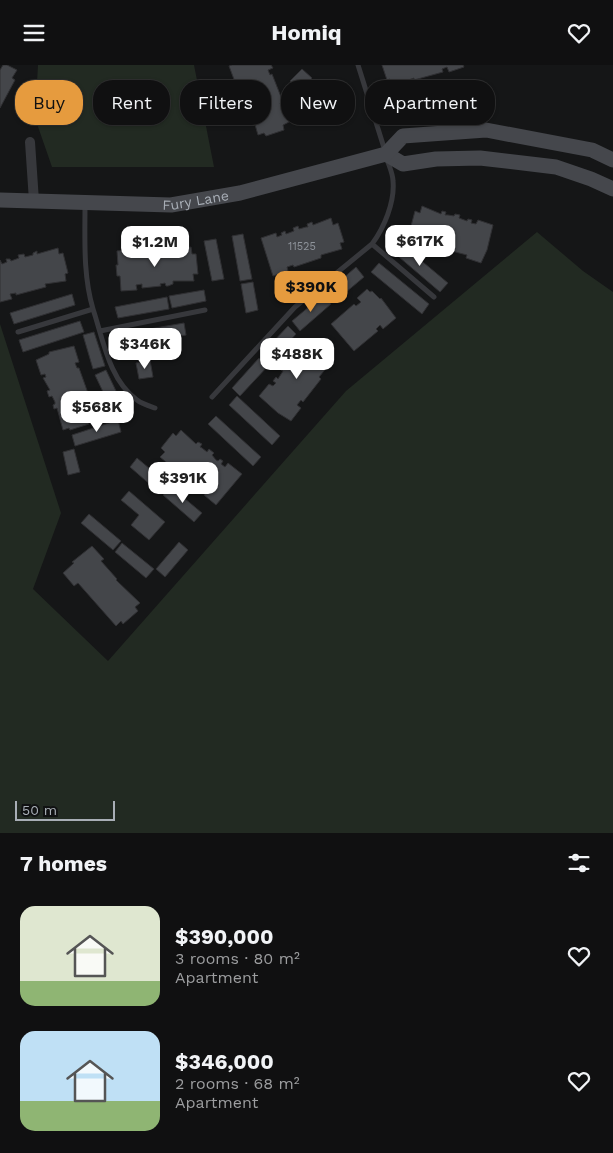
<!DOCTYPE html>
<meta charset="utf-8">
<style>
body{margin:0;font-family:"Work Sans",sans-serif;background:#1e1e1f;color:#f1f3f6;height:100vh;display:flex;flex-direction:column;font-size:19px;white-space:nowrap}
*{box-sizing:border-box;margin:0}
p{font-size:16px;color:#9c9d9f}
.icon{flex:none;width:28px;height:28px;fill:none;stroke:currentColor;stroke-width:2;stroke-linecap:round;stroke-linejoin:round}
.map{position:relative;height:768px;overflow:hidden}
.drawer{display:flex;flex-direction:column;background:#101011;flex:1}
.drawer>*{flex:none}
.top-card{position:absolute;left:15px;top:15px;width:584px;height:45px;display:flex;gap:10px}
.scale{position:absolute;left:15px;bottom:12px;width:100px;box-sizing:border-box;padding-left:5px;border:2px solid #a8aeb6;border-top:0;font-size:14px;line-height:18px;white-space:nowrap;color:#a8aeb6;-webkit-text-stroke:4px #101112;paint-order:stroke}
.price{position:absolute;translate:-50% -42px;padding:0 11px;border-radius:10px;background:#fff;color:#222;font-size:16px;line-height:32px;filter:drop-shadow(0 1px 2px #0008)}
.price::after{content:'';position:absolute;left:50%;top:30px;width:15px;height:11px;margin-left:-8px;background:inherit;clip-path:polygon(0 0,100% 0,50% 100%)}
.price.active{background:#e69b3e;color:#111}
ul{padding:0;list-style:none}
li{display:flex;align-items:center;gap:15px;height:125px;padding:0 20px}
li span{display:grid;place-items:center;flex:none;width:140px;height:100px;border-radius:15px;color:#555}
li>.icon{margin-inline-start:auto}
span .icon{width:60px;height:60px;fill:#fffc;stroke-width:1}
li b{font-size:21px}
h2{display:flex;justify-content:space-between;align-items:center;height:60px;padding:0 20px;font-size:21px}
.pill{padding:0 18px;border-radius:20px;background:#101011;box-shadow:0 1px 4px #0004,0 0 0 1px #303031;font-size:18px;line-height:45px}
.pill.active{background:#e69b3e;color:#111}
header{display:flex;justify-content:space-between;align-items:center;height:65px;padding:0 20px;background:#101011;font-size:22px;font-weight:700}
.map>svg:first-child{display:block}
</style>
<header><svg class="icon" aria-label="menu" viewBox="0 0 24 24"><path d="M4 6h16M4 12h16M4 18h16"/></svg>Homiq<svg class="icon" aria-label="heart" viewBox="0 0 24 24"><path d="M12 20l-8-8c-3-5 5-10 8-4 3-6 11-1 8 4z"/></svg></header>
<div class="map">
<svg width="613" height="768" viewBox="0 0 613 768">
<rect width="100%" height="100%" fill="#151617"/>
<path fill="#222a22" d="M38 0H194L214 102H52L35 53Z
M537 167 583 206 613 227V768H0V259L61 448 33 524 108 596 346 326Z"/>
<path fill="#44464a" stroke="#303033" d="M3 0H7L17 5 12 13 15 15 0 43V5Z
M232 0H271L273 3 268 5 270 10 272 9 283 37 280 38 289 57 283 60 284 65 266 71 264 68 258 70 252 49 248 51 247 47 250 45 249 43 246 38 244 39 241 31H244L243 27 240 28 237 21 241 20 239 15 235 17 229 1Z
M382 0H463L464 2 449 7 447 2 442 4 443 7 414 15V13L392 21 390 14 387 15Z
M302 4 312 13 300 25 290 16Z
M422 141 441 149 442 146 446 147 445 150H448L454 151 455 149 460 150 459 153 467 156 468 154 472 155 471 158 476 159 478 155 493 160 487 185 481 198 466 193 467 190 432 181 433 178 421 174 420 176 411 173 413 166 410 165 415 146 420 148Z
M331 153 333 160 338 158 344 177 340 178 342 184 321 190V193L294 202 293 200 287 202 288 206 273 211 261 173 276 168 277 172 282 170 281 168 285 166 286 169 294 166 293 163 298 161 299 164 306 162H308L307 159 312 157 313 160Z
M243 169 252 214 240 216 232 171Z
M216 174 224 214 212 216 204 176Z
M399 177 448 218 440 227 392 186Z
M191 182 192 189H196L198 209H193L194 216H173V219L168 221H166L165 218 160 219 161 221 142 223V219L136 220 137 225 121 226 120 211H117L116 200H118L117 186 133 184V189H140L139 186 169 183V186Z
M58 183 59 189 63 188 68 208 65 209 66 216 45 219 46 222 16 230V228L10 229 12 234 0 237V195L2 199 7 197 6 194H10L11 196 19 193 18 190 24 189 25 192 33 190V188L37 186V189Z
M379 198 429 239 422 249 371 207Z
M356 202 364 212 333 238 326 228Z
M308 206 316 215 298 230 291 220Z
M253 217 258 245 246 248 241 219Z
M367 224 370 227 372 226 380 234 381 233 396 253 383 264 380 260 376 264 378 266 354 286 331 259 354 239 356 241 361 237 357 233Z
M204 225 206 236 172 243 169 231Z
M72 229 75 240 14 259 10 248Z
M323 230 331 239 300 266 292 256Z
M167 232 169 244 118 253 115 242Z
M80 256 84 267 23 287 19 275Z
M184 258 186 270 134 279 132 267Z
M288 261 296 269 281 286 272 278Z
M94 267 105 301 93 304 83 270Z
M307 275 313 279 315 276 331 288 328 291 333 295 319 312 321 314 303 337 301 335 297 340 301 343 291 356 278 348 259 331 269 319 273 321 276 318 273 316 276 312 278 314 283 306 281 305 284 300 286 302 291 298 292 296 290 294 293 289 295 291Z
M74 281 79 297 75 298 77 303H79L89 331 86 332 94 351 87 354 89 359 70 365 69 363 63 365 57 343 54 344 53 340 55 339V337L52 331 49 332 47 326 50 325 43 313 46 312 45 309 41 310 36 295 49 289V287Z
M259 293 268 301 240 331 232 323Z
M150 295 153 312 139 314 136 298Z
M106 305 116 326 105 331 95 310Z
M118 328 134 347 125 354 109 336Z
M237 331 280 371 272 380 229 340Z
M216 351 261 392 253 401 208 359Z
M118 355 121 367 75 381 72 370Z
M181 365 196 379 198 377 202 379 200 382 202 383 207 387 209 384 214 388 212 390 216 395 218 396 220 394 223 396 221 399 225 402 228 398 242 409 216 440 204 430 206 427 202 423 200 425 160 392 165 387 161 383 173 368 176 371Z
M74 384 80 407 68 410 63 387Z
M137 393 169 420 161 429 130 402Z
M171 422 202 448 194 457 163 430Z
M129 426 165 457 149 475 131 460 139 450 121 435Z
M89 449 121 476 113 485 81 458Z
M179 477 188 485 165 512 156 504Z
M122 478 154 504 146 513 115 487Z
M92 481 104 494 101 496 117 514 116 515 140 538 135 542 138 546 123 559 121 556 116 561 78 518 74 521 63 508 74 498 72 497Z"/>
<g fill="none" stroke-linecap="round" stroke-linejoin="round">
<path stroke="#37383c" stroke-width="5" d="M358 0 385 86
M372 179C384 163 395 137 393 116 393 109 389 101 387 94
M93 244C103 274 109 315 137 335 142 339 149 341 155 343
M100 266 205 245
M18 267 93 244C83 210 85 175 85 140
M212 332 295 242 372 179 434 232"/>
<path stroke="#37383c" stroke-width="10" d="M30 77 34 136"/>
<g stroke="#45474c" stroke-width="15">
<path d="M386 89 403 99 436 94 480 93 556 102 591 114 613 124"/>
<path id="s1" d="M0 135 171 140 240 128 386 89 403 71 486 65 592 85 613 95"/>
</g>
</g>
<g text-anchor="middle" stroke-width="4.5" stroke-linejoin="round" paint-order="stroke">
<g font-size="11" fill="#8f949b">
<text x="302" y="185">11525</text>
</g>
<g font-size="14" fill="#a8aeb6" stroke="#101112">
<text dy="5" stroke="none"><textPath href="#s1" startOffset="196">Fury Lane</textPath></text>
</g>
</g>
</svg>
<div class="scale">50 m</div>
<b class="price" style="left:420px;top:202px">$617K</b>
<b class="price" style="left:155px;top:203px">$1.2M</b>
<b class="price active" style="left:311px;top:248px">$390K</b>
<b class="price" style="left:145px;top:305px">$346K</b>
<b class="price" style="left:297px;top:315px">$488K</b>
<b class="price" style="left:97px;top:368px">$568K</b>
<b class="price" style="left:183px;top:439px">$391K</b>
<div class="top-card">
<a class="pill active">Buy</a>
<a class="pill">Rent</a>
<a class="pill">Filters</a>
<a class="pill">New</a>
<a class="pill">Apartment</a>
</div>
</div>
<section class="drawer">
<h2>7 homes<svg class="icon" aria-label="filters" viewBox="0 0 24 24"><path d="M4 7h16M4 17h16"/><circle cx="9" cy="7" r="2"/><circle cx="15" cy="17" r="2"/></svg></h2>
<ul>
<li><span style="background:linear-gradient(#dfe7d0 75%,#8fb573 0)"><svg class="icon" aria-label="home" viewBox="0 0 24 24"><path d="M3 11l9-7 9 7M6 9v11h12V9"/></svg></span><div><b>$390,000</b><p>3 rooms · 80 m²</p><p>Apartment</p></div><svg class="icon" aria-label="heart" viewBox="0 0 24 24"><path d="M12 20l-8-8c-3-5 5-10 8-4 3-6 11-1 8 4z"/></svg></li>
<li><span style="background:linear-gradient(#bfe0f5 70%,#8fb573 0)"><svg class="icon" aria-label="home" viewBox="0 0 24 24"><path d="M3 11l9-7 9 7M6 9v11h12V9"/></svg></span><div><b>$346,000</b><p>2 rooms · 68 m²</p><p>Apartment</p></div><svg class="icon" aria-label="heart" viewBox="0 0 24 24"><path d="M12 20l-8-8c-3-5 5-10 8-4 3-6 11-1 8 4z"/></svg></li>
</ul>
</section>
